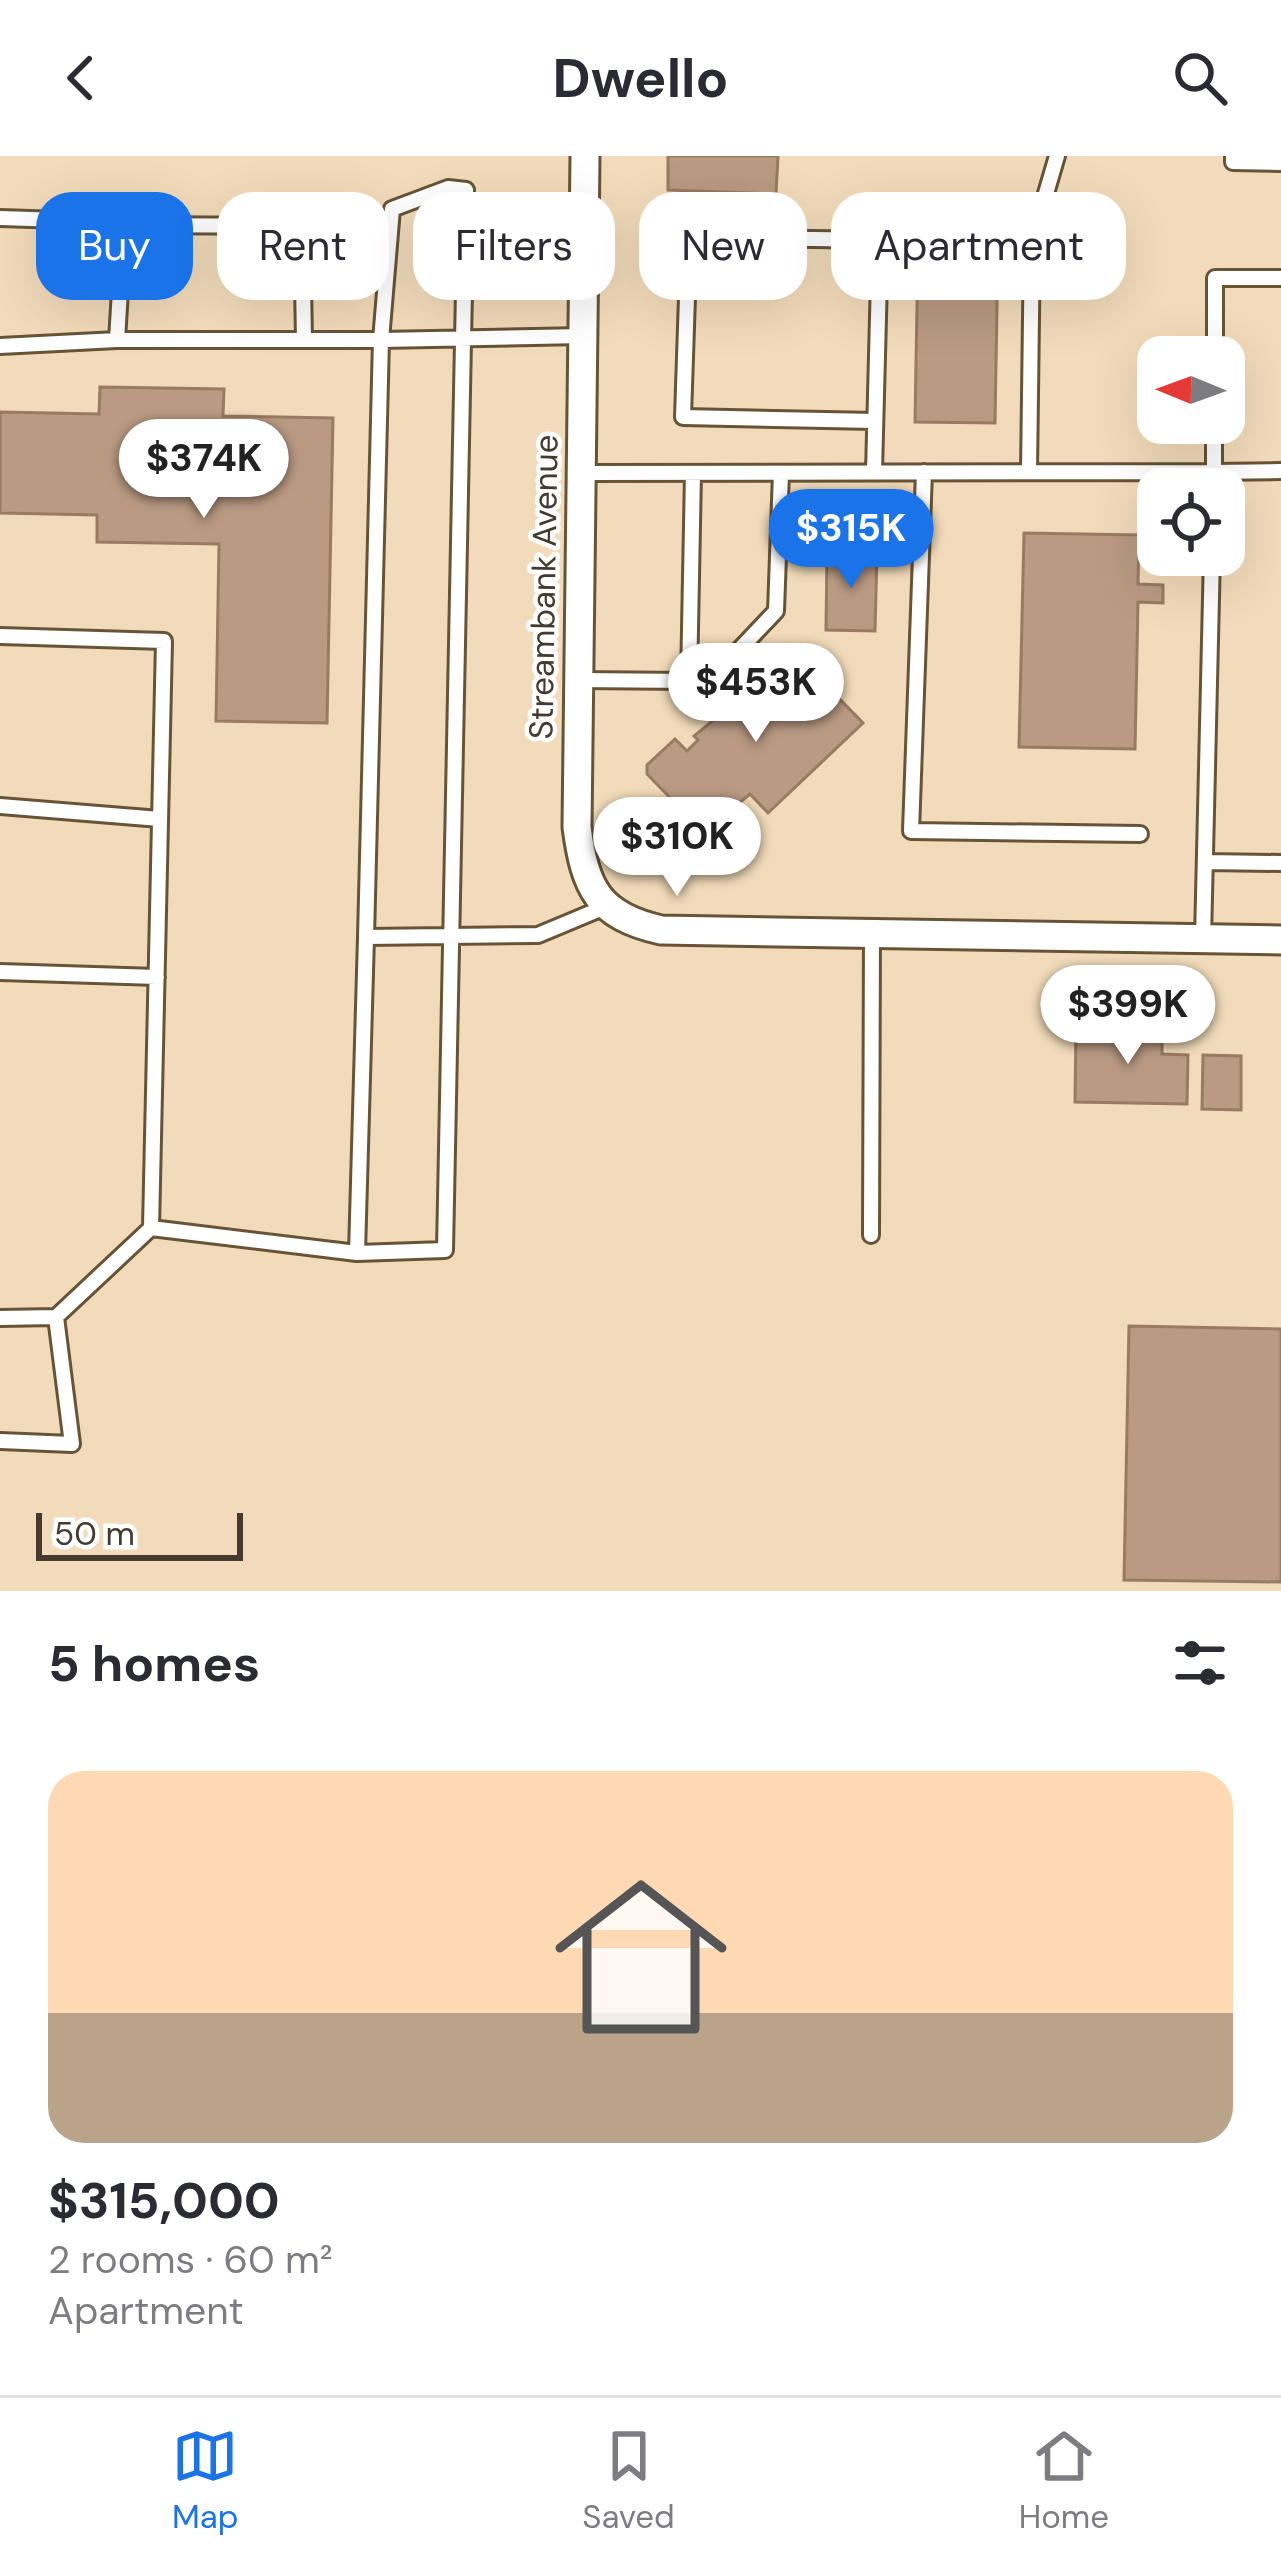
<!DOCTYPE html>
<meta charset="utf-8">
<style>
body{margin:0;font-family:"DM Sans",sans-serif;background:#f2f2f3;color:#2b2b33;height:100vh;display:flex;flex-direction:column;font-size:45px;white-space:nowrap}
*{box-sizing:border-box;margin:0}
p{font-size:39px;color:#7c7c81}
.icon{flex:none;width:66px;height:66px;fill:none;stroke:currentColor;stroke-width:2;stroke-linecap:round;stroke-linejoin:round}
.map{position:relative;height:1435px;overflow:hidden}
.sheet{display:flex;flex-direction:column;background:#fff;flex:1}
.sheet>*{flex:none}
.hud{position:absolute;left:36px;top:36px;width:1209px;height:108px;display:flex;gap:24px}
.needle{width:78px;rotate:271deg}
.controls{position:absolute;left:1137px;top:180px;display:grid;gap:24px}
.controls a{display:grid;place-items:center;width:108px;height:108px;border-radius:24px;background:#fff;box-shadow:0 12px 48px #0002;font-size:60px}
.scale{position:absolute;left:36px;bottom:30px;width:207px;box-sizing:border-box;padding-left:12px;border:6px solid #443b2e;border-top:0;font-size:33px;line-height:42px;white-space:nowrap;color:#443b2e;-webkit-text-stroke:9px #fff;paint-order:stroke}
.price{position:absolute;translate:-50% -102px;padding:0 27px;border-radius:42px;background:#fff;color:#222;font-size:39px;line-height:78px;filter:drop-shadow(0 3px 6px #0008)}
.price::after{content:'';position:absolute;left:50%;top:72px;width:36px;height:27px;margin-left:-18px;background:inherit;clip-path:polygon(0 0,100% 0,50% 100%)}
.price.active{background:#1a73e8;color:#fff}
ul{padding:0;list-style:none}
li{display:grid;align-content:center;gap:24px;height:636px;padding:0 48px}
li span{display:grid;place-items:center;height:372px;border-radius:36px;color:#555}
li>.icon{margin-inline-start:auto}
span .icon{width:216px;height:216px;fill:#fffc;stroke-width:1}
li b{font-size:51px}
h2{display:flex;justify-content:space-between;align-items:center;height:144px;padding:0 48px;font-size:51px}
.tag{padding:0 42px;border-radius:36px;background:#fff;box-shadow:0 12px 48px #0002;font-size:42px;line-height:108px}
.tag.active{background:#1a73e8;color:#fff}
header{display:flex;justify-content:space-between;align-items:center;height:156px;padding:0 48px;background:#fff;font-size:54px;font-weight:700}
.dock{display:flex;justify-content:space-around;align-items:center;height:168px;border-top:3px solid #e1e1e2;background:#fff;font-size:33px;color:#7c7c81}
.dock a{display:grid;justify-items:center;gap:6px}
.dock .active{color:#1a73e8}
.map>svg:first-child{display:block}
</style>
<header><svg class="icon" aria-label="back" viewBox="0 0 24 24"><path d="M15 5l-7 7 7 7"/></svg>Dwello<svg class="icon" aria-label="search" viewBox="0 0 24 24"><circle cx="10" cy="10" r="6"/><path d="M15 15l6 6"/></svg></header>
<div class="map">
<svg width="1281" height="1435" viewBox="0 0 1281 1435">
<rect width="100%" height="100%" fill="#f2dbba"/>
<path fill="#ba9a83" stroke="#997a63" stroke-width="3" d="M668 0H778L776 38 668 34Z
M918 92 998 93 995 267 915 266Z
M100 231 224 233 223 260 333 262 327 567 216 565 219 388 97 386V359L0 357V256L99 258Z
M1024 377 1139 379 1138 428 1163 429V447L1138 446 1135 593 1019 591Z
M827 396 877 397 875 475 826 474Z
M787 489 863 567 768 657 750 638 738 648 744 654 717 681H708L647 618V609L675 583 687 595 698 584 694 580 738 544 734 540 754 522 749 517 762 505 767 509Z
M1076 869 1162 870V898L1188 899 1187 948 1075 946Z
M1203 899 1241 900V954L1202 953Z
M1129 1170 1281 1173V1426L1124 1424Z"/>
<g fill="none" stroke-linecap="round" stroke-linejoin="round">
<g stroke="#675436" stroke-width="20">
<path id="lane" d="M1233 0V6L1281 7
M0 62 61 64
M583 180 381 184 366 781 538 779 605 751
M304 184 302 70 124 69 117 184H381L392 53 448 32 466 34 445 1094 357 1097 366 781
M0 190 117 184
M1215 201V122H1281
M875 265 683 261 689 81 880 84
M1214 267V316L1281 315
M874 316 880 84 1032 85
M924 316 911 675 1140 678
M1029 316 1032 85 1057 0
M581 317 1214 316V333
M0 480 164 485 151 1072 357 1097
M578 524 689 525 720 514 776 455 781 317
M689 525 693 317
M0 650 160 663
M1205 706 1281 707
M1203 783 1212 399
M0 816 157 821
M871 1079 872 777
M0 1162 56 1161
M0 1285 72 1288 56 1161 151 1072"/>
</g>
<g stroke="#675436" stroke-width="33">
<path id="street" d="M585 0 577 671C585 732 598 760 661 774L1281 784"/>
</g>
<use href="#lane" stroke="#fff" stroke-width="14"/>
<use href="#street" stroke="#fff" stroke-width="27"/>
</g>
<g text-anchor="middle" stroke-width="9" stroke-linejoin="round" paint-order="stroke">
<g font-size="33" fill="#443b2e" stroke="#fff">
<text transform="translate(543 431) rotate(-89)" y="12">Streambank Avenue</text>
</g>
</g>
</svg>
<div class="controls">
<a><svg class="needle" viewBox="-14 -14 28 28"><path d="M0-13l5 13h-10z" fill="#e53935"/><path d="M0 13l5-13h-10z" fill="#7c7c81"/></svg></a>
<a><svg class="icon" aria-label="locate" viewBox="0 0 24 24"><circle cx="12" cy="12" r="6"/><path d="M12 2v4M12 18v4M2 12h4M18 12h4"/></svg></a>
</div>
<div class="scale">50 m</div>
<b class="price" style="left:204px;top:365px">$374K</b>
<b class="price active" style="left:851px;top:435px">$315K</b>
<b class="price" style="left:756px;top:589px">$453K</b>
<b class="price" style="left:677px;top:743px">$310K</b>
<b class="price" style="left:1128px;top:911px">$399K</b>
<div class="hud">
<a class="tag active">Buy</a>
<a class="tag">Rent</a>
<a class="tag">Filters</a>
<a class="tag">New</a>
<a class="tag">Apartment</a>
</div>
</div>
<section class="sheet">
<h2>5 homes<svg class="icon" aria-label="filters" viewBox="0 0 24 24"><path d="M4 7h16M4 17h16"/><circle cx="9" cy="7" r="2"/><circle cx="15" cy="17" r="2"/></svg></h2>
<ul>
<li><span style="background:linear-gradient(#ffd9b3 65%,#b9a48a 0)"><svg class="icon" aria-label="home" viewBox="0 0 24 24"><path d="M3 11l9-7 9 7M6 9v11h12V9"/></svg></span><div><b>$315,000</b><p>2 rooms · 60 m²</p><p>Apartment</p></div></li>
</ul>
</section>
<nav class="dock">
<a class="active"><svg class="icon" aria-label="map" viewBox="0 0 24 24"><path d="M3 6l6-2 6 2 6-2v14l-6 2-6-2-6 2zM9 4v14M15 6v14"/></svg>Map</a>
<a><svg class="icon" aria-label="saved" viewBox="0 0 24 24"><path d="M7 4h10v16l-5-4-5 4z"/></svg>Saved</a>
<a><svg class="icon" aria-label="home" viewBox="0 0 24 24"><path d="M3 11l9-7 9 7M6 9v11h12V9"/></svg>Home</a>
</nav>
